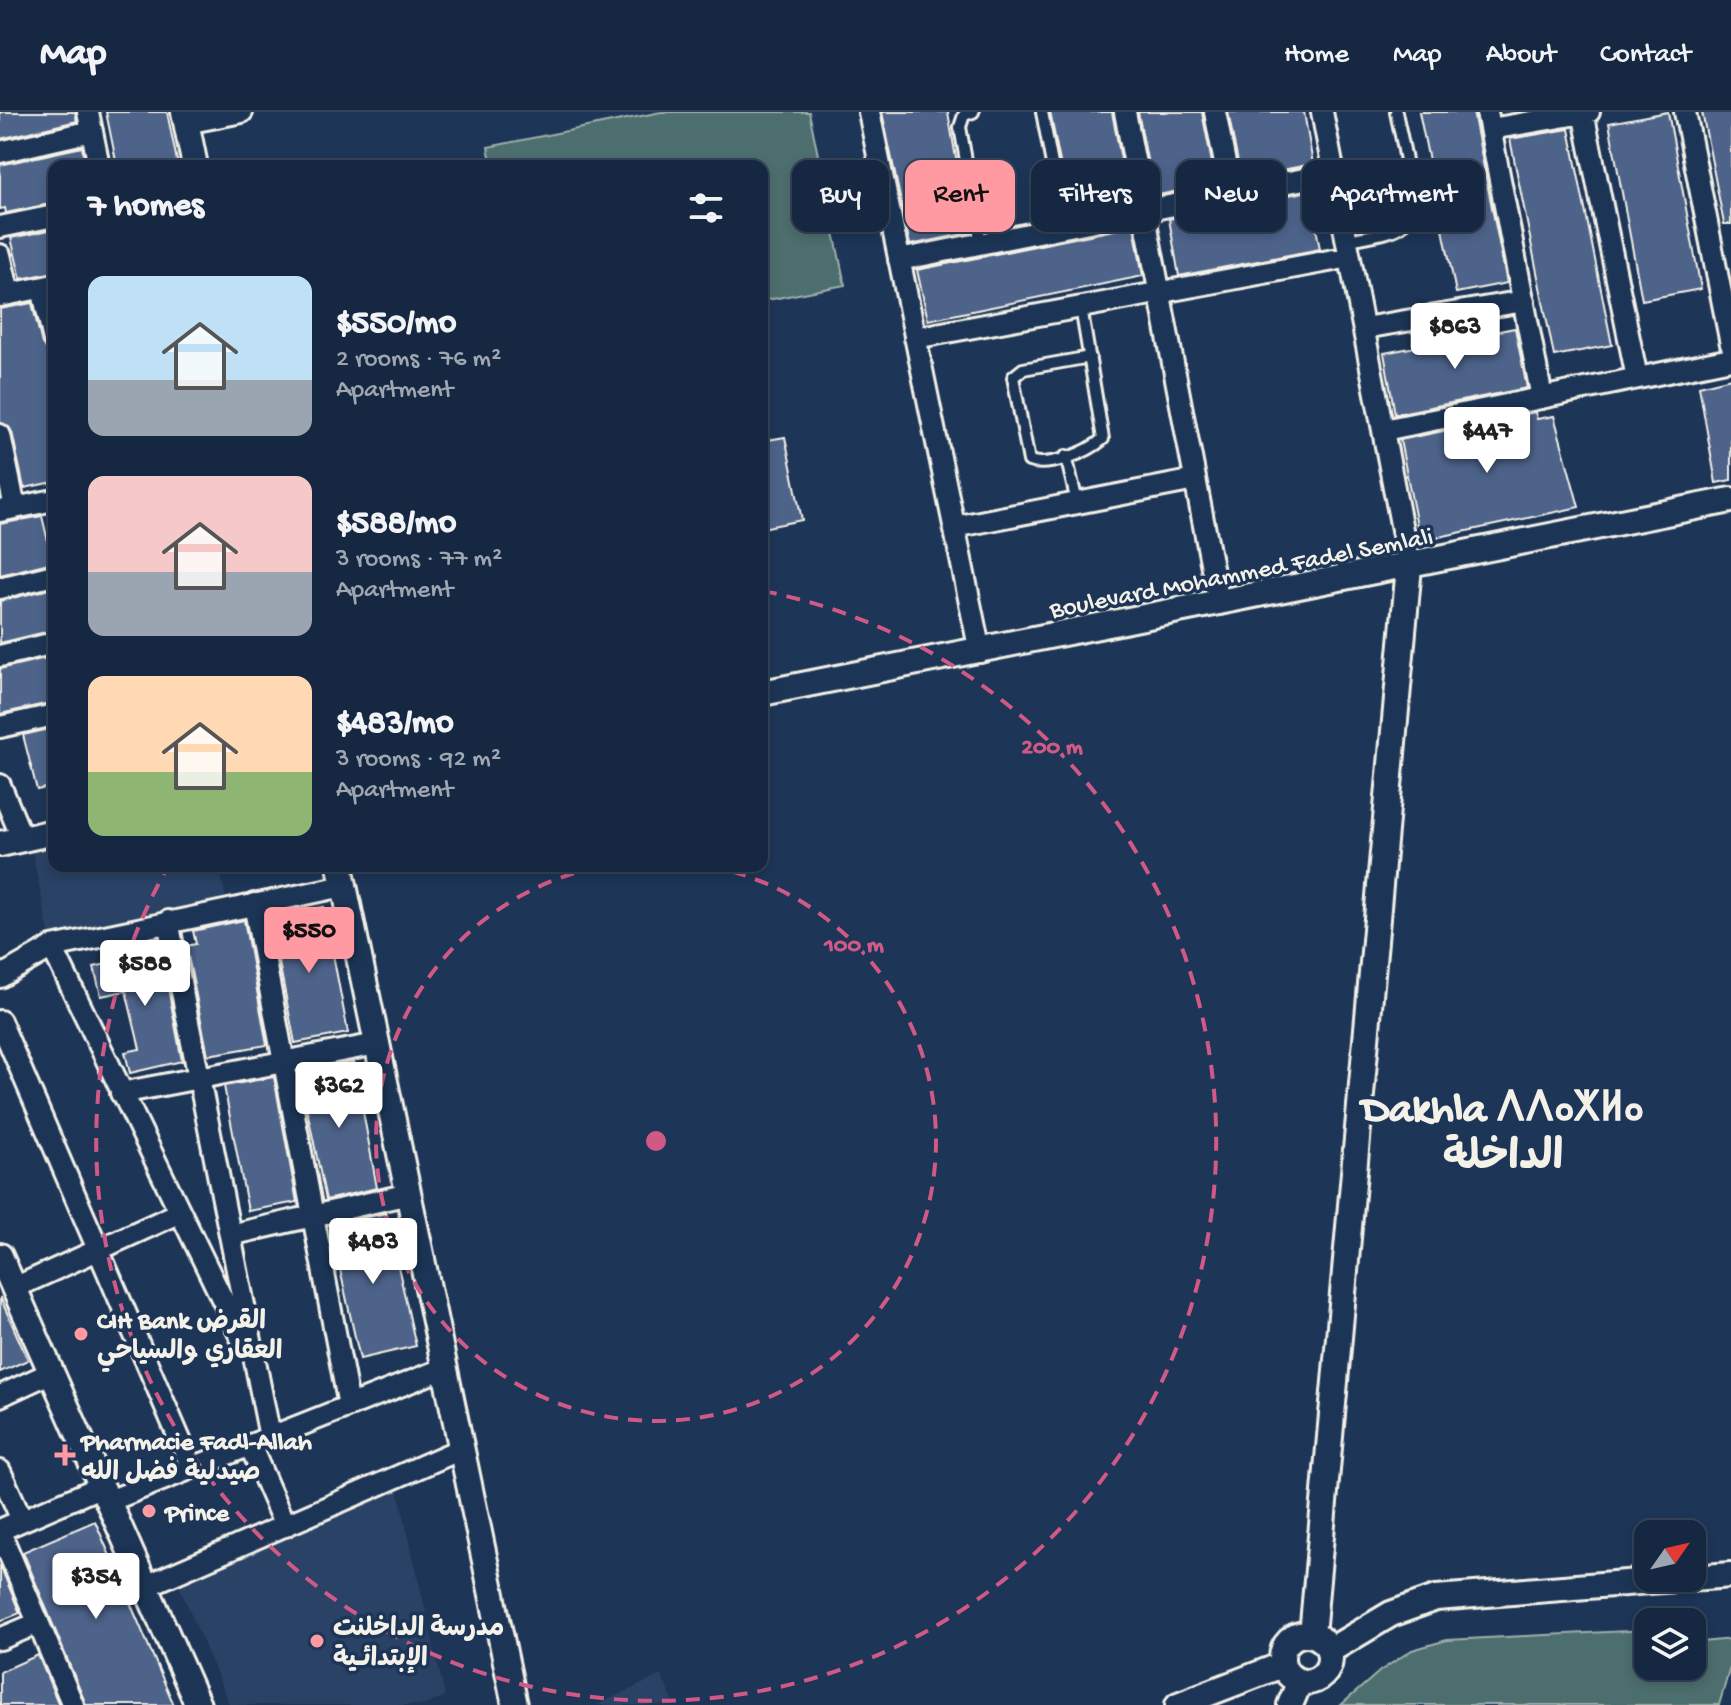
<!DOCTYPE html>
<meta charset="utf-8">
<style>
body{margin:0;font-family:"Gochi Hand","Playpen Sans Arabic","Noto Sans Tifinagh",sans-serif;background:#1f3048;color:#f1f3f6;height:100vh;display:flex;flex-direction:column;font-size:30px;white-space:nowrap}
*{box-sizing:border-box;margin:0}
p{font-size:26px;color:#9ea6b1}
.icon{flex:none;width:44px;height:44px;fill:none;stroke:currentColor;stroke-width:2;stroke-linecap:round;stroke-linejoin:round}
.map{position:relative;flex:1;overflow:hidden}
.side{position:absolute;left:48px;top:48px;width:720px;height:712px;display:flex;flex-direction:column;background:#162841;border-radius:16px;box-shadow:0 4px 12px #0003,0 0 0 2px #35445a}
.side>*{flex:none}
.banner{position:absolute;left:792px;top:48px;width:760px;height:72px;display:flex;gap:16px}
.needle{width:52px;rotate:56deg}
.controls{position:absolute;left:1634px;top:1408px;display:grid;gap:16px}
.controls a{display:grid;place-items:center;width:72px;height:72px;border-radius:16px;background:#162841;box-shadow:0 4px 12px #0003,0 0 0 2px #35445a;font-size:40px}
.price{position:absolute;translate:-50% -68px;padding:0 18px;border-radius:8px;background:#fff;color:#222;font-size:26px;line-height:52px;filter:drop-shadow(0 2px 4px #0008)}
.price::after{content:'';position:absolute;left:50%;top:48px;width:24px;height:18px;margin-left:-12px;background:inherit;clip-path:polygon(0 0,100% 0,50% 100%)}
.price.on{background:#ff9aa2;color:#111}
ul{padding:0;list-style:none}
li{display:flex;align-items:center;gap:24px;height:200px;padding:0 40px}
li span{display:grid;place-items:center;flex:none;width:224px;height:160px;border-radius:16px;color:#555}
li>.icon{margin-inline-start:auto}
span .icon{width:96px;height:96px;fill:#fffc;stroke-width:1}
li b{font-size:34px}
h2{display:flex;justify-content:space-between;align-items:center;height:96px;padding:0 40px;font-size:34px}
.chip{padding:0 28px;border-radius:16px;background:#162841;box-shadow:0 4px 12px #0003,0 0 0 2px #35445a;font-size:28px;line-height:72px}
.chip.on{background:#ff9aa2;color:#111}
header{display:flex;align-items:center;gap:48px;box-sizing:border-box;height:112px;padding:0 40px;background:#162841;border-bottom:2px solid #35445a}
header strong{font-size:38px}
nav{display:flex;gap:44px;margin-inline-start:auto;font-size:28px}
.map>svg:first-child{display:block}
</style>
<header>
<strong>Map</strong>
<nav><a>Home</a><a>Map</a><a>About</a><a>Contact</a></nav>
</header>
<div class="map">
<svg width="1731" height="1593" viewBox="0 0 1731 1593">
<rect width="100%" height="100%" fill="#1d3557"/>
<filter id="ink" filterUnits="userSpaceOnUse"><feTurbulence type="fractalNoise" baseFrequency=".0125" numOctaves="2"/><feDisplacementMap in="SourceGraphic" scale="16" xChannelSelector="R" yChannelSelector="G"/><feConvolveMatrix kernelMatrix="1 2 1 2 8 2 1 2 1" color-interpolation-filters="sRGB"/></filter>
<g filter="url(#ink)">
<path fill="#2c4366" d="M54 732V754H219L227 791 50 826 32 737Z
M398 1378 445 1584 425 1593H230L179 1474Z
M661 1563 675 1593H597Z"/>
<path fill="#4d6e6e" stroke="#a0b0ab" stroke-width="2" d="M661 0H809L845 173 762 189V54H492L488 35Z
M1648 1518V1554H1692V1531L1731 1527V1552L1719 1593H1341L1380 1559 1412 1538 1447 1528Z"/>
<path fill="#4e638a" stroke="#f4f1e8" stroke-width="2" d="M0 0H75L77 9 0 27Z
M106 0H167L178 54H117Z
M882 0H948L969 121 910 133Z
M1050 0H1112L1129 89 1070 100Z
M1138 0H1202L1216 71 1154 84Z
M1228 0H1304L1313 52 1241 66Z
M1419 0H1473L1507 171 1456 181Z
M1668 0 1701 177 1642 188 1609 11Z
M1702 0H1731V112H1724Z
M1569 17 1612 233 1554 244 1510 27Z
M82 35 86 54H54V91L6 101 5 96 0 97V53Z
M1309 79 1320 137 1179 164 1169 107Z
M1134 114 1143 164 928 208 917 158Z
M54 117V160L21 167 11 126Z
M32 191 42 232 54 241V370L24 376 12 320 0 310V197Z
M1515 216 1527 276 1395 302 1384 241Z
M1731 266V368L1716 371 1699 274Z
M1535 300 1537 307 1554 304 1579 395 1420 429 1400 328Z
M785 325 802 408 762 416V329Z
M42 404 53 450 0 463V412Z
M54 476V518L0 531V489Z
M54 544V590L0 602V557Z
M54 616V674L37 678 23 623Z
M324 795 348 921 295 931 270 805Z
M244 808 267 933 208 943 186 834 196 832 193 819Z
M161 839 182 949 130 961 125 940 140 937 126 879 101 884 94 855Z
M354 950 377 1076 326 1088 299 960Z
M274 965 297 1090 248 1099 224 974Z
M386 1101 416 1234 360 1247 330 1113Z
M0 1185 28 1248 0 1260Z
M95 1409 174 1593H86L23 1440Z
M0 1453 20 1501 0 1509Z
M38 1543 59 1593H0V1560Z"/>
<g fill="none" stroke-linecap="round" stroke-linejoin="round">
<g stroke="#f4f1e8" stroke-width="16">
<path id="service" d="M973 0 964 3 960 15 981 132
M1042 0 1064 115
M1347 129C1362 124 1388 123 1401 114 1422 100 1400 22 1396 0
M1081 195 1103 327C1087 341 1049 356 1029 349L1013 265 1023 257 1090 245
M1066 344 1077 390"/>
</g>
<g stroke="#f4f1e8" stroke-width="26">
<path id="minor" d="M88 0 99 54
M869 0 980 540
M1125 0 1219 492
M1215 0 1231 82
M1322 0 1409 454
M1487 0 1542 286
M1583 0 1637 266
M1685 0 1731 232
M186 11 242 0
M1491 17 1589 0
M0 40 92 19
M0 115 54 104
M0 143 9 182
M899 148 1334 61
M42 176 54 228
M0 184 54 173
M1364 216 1524 189
M915 226 1350 145
M1384 318 1731 247
M0 323 15 396
M0 399 54 388
M954 415 1195 368
M0 476 54 463
M0 544 54 531
M0 615 54 603
M0 673 22 726
M254 792 349 1294
M168 809 270 1325
M52 835 245 1234
M0 865 52 835 344 774
M0 909 192 1356
M121 981 377 932
M230 1123 409 1082
M14 1176 179 1101
M0 1284 52 1260
M250 1333 285 1414
M0 1359 22 1408
M109 1389 445 1256
M0 1418 102 1374
M0 1420 73 1593
M146 1474 461 1337
M0 1527 38 1511"/>
</g>
<g stroke="#f4f1e8" stroke-width="30">
<path id="tertiary" d="M184 0 195 54
M762 581 1731 388
M0 732 54 720
M340 754 515 1593
M0 1144 198 1593
M1692 1466 1731 1463
M1282 1546a24 24 0 1 1 48 0a24 24 0 1 1-48 0Z
M1312 1523 1409 454
M1329 1539 1391 1502 1436 1486 1689 1466
M1178 1593 1282 1553
M1290 1593 1300 1569"/>
</g>
<use href="#service" stroke="#1d3557" stroke-width="10"/>
<use href="#minor" stroke="#1d3557" stroke-width="20"/>
<use href="#tertiary" stroke="#1d3557" stroke-width="24"/>
</g>
</g>
<g fill="none" stroke="#d15985" stroke-width="4" stroke-dasharray="14 10">
<path d="M709 754A280 280 0 1 1 603 754"/>
<path d="M763 479A560 560 0 1 1 166 758"/>
</g>
<g fill="#ff9aa2" stroke="#1d3557" stroke-width="3">
<circle cx="81" cy="1222" r="8"/>
<path d="M61 1331h8v8h8v8h-8v8h-8v-8h-8v-8h8z"/>
<circle cx="149" cy="1399" r="8"/>
<circle cx="317" cy="1529" r="8"/>
</g>
<g text-anchor="middle" stroke-width="7" stroke-linejoin="round" paint-order="stroke">
<g font-size="26" fill="#f4f1e8" stroke="#1d3557">
<text transform="translate(1241 459) rotate(-11)" y="9">Boulevard Mohammed Fadel Semlali</text>
</g>
<g font-size="26" font-weight="bold" fill="#f4f1e8" stroke="#1d3557" text-anchor="start">
<text x="97" y="1216">CIH Bank القرض<tspan x="97" dy="30">العقاري والسياحي</tspan></text>
<text x="81" y="1337">Pharmacie Fadl-Allah<tspan x="81" dy="30">صيدلية فضل الله</tspan></text>
<text x="165" y="1408">Prince</text>
<text x="333" y="1523">مدرسة الداخلنت<tspan x="333" dy="30">الإبتدائـية</tspan></text>
</g>
<g font-size="42" font-weight="bold" fill="#f4f1e8" stroke="#1d3557">
<text x="1503" y="1008">Dakhla ⴷⴷⴰⵅⵍⴰ<tspan x="1503" dy="48">الداخلة</tspan></text>
</g>
</g>
<circle cx="656" cy="1029" r="12" fill="#d15985" stroke="#1d3557" stroke-width="4"/>
<g font-size="24" text-anchor="middle" font-weight="bold" fill="#d15985" stroke="#1d3557" stroke-width="7" stroke-linejoin="round" paint-order="stroke">
<text x="1052" y="641">200 m</text>
<text x="854" y="839">100 m</text>
</g>
</svg>
<div class="controls">
<a><svg class="needle" viewBox="-14 -14 28 28"><path d="M0-13l5 13h-10z" fill="#e53935"/><path d="M0 13l5-13h-10z" fill="#9ea6b1"/></svg></a>
<a><svg class="icon" aria-label="layers" viewBox="0 0 24 24"><path d="M12 4l9 5-9 5-9-5zM3 14l9 5 9-5"/></svg></a>
</div>
<b class="price" style="left:1455px;top:259px">$863</b>
<b class="price" style="left:1487px;top:363px">$447</b>
<b class="price on" style="left:309px;top:863px">$550</b>
<b class="price" style="left:145px;top:896px">$588</b>
<b class="price" style="left:339px;top:1018px">$362</b>
<b class="price" style="left:373px;top:1174px">$483</b>
<b class="price" style="left:96px;top:1509px">$354</b>
<div class="banner">
<a class="chip">Buy</a>
<a class="chip on">Rent</a>
<a class="chip">Filters</a>
<a class="chip">New</a>
<a class="chip">Apartment</a>
</div>
<section class="side">
<h2>7 homes<svg class="icon" aria-label="filters" viewBox="0 0 24 24"><path d="M4 7h16M4 17h16"/><circle cx="9" cy="7" r="2"/><circle cx="15" cy="17" r="2"/></svg></h2>
<ul>
<li><span style="background:linear-gradient(#bfe0f5 65%,#9aa5b1 0)"><svg class="icon" aria-label="home" viewBox="0 0 24 24"><path d="M3 11l9-7 9 7M6 9v11h12V9"/></svg></span><div><b>$550/mo</b><p>2 rooms · 76 m²</p><p>Apartment</p></div></li>
<li><span style="background:linear-gradient(#f6c9c9 60%,#9aa5b1 0)"><svg class="icon" aria-label="home" viewBox="0 0 24 24"><path d="M3 11l9-7 9 7M6 9v11h12V9"/></svg></span><div><b>$588/mo</b><p>3 rooms · 77 m²</p><p>Apartment</p></div></li>
<li><span style="background:linear-gradient(#ffd9b3 60%,#8fb573 0)"><svg class="icon" aria-label="home" viewBox="0 0 24 24"><path d="M3 11l9-7 9 7M6 9v11h12V9"/></svg></span><div><b>$483/mo</b><p>3 rooms · 92 m²</p><p>Apartment</p></div></li>
</ul>
</section>
</div>
